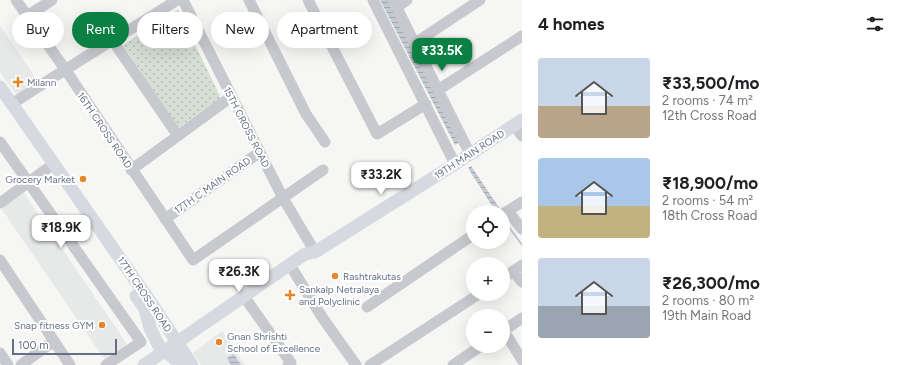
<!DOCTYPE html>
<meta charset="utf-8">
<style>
body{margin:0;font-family:Figtree,sans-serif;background:#f2f2f2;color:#202124;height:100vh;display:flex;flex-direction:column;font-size:15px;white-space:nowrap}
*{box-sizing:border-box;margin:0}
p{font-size:13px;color:#757577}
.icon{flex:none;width:22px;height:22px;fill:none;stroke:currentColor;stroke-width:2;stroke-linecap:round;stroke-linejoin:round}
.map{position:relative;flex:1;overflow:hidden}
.drawer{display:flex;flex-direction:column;background:#fff;width:380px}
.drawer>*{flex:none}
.banner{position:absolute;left:12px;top:12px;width:380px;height:36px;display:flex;gap:8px}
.buttons{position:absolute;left:466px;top:205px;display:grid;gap:8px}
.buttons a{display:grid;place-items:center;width:44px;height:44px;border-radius:50%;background:#fff;box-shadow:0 4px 16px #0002;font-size:20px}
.scale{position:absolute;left:12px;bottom:10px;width:105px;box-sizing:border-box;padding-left:4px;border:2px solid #666f86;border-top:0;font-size:11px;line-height:14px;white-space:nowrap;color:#666f86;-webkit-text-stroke:3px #fff;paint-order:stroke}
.price{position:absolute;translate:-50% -34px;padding:0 9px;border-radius:8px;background:#fff;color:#222;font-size:13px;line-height:26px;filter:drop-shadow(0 1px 2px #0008)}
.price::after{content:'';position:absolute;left:50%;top:24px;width:12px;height:9px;margin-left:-6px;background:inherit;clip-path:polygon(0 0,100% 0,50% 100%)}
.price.active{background:#0b8043;color:#fff}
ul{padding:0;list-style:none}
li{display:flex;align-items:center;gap:12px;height:100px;padding:0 16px}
li span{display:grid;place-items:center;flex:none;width:112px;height:80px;border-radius:4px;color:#555}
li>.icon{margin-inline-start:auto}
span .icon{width:48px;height:48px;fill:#fffc;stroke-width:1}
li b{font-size:17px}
h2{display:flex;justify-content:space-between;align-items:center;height:48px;padding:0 16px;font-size:17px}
.pill{padding:0 14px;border-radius:18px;background:#fff;box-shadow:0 4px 16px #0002;font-size:14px;line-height:36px}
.pill.active{background:#0b8043;color:#fff}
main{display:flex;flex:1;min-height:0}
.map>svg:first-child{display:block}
</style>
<main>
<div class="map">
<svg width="522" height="365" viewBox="0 0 522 365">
<defs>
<pattern id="grass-dots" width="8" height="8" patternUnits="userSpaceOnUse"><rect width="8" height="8" fill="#d7dfd5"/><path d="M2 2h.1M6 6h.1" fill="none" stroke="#b2b9b2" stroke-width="1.8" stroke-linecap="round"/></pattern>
<pattern id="water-rules" width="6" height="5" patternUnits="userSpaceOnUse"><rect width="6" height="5" fill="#c4cad1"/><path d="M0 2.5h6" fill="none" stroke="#a3a8af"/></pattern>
</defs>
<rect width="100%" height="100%" fill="#f6f7f4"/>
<path fill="#e7e8e8" d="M0 26 37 80 16 94 0 72Z
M24 193 127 344 105 360 1 208Z
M222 331 245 365H201L193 353Z"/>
<path fill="url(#grass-dots)" d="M178 10 221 98 178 128 123 45Z"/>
<path fill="url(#water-rules)" d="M380 0H388L460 142 455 145Z
M471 166 500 209 496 212 468 168Z
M234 354 241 365H231L227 358Z"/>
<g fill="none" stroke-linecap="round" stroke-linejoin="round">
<path stroke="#c4cad1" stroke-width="2" d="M503 219 522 245"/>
<path stroke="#c8c9ce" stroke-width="11" d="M16 0 65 69 193 260 323 170
M183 0 283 198 315 252
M249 0 306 114 325 142
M308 0 377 134 426 104
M373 0 455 164
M393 0 470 154
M397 7 407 0
M27 16 52 0
M113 41 178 136
M415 43 480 0
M438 90 522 36
M12 104C66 68 122 35 177 0
M514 125 522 136
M0 142 141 342 106 365
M131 170 231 97
M0 203 48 168
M508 211 522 229
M503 214 522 202
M165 219 260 152
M0 260 70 365
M290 265 322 317 356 365
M513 271 522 282
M503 278 522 265
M248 302 291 363 288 365
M367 307 473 235
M503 331 522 318
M504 331 522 360
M0 353 8 365
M21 365 54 341
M370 365 479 294
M453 365 481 346"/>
<path stroke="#d6d9df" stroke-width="13" d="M0 87 152 304 192 365
M136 296 145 309 150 328 159 346 182 365
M144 365 305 254 315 252 455 164 522 120"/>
</g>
<g fill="#e48728" stroke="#fff" stroke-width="1.5">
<path d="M16 76h4v4h4v4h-4v4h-4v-4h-4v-4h4z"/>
<circle cx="83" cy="179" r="4"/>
<circle cx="335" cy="276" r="4"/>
<path d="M288 289h4v4h4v4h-4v4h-4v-4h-4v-4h4z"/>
<circle cx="102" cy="325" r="4"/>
<circle cx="219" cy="342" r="4"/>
</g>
<g text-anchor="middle" stroke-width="4" stroke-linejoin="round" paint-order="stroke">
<g font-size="10" fill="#666f86" stroke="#fff" text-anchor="start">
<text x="27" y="86">Milann</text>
<text x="75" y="183" text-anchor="end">Grocery Market</text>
<text x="343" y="280">Rashtrakutas</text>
<text x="299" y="293">Sankalp Netralaya<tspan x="299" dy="12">and Polyclinic</tspan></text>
<text x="94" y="329" text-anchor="end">Snap fitness GYM</text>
<text x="227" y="340">Gnan Shrishti<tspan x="227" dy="12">School of Excellence</tspan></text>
</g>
<g font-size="10" fill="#666f86" stroke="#fff">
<text transform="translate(247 127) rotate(63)" y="4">15TH CROSS ROAD</text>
<text transform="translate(105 130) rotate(56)" y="4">16TH CROSS ROAD</text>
<text transform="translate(469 154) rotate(-33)" y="4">19TH MAIN ROAD</text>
<text transform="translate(212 185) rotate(-35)" y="4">17TH C MAIN ROAD</text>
<text transform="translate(145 294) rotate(56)" y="4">17TH CROSS ROAD</text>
</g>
</g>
</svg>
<div class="buttons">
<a><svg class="icon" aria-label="locate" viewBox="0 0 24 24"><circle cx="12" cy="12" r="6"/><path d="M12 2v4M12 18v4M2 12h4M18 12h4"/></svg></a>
<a>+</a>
<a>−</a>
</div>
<div class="scale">100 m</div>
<b class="price active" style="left:442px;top:72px">₹33.5K</b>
<b class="price" style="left:381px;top:196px">₹33.2K</b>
<b class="price" style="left:61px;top:249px">₹18.9K</b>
<b class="price" style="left:239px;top:293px">₹26.3K</b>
<div class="banner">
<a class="pill">Buy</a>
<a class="pill active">Rent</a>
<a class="pill">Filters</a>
<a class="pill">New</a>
<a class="pill">Apartment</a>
</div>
</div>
<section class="drawer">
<h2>4 homes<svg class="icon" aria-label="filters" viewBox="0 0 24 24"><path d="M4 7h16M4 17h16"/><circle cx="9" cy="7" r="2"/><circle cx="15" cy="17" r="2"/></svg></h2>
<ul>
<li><span style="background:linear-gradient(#c9d6e8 60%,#b9a48a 0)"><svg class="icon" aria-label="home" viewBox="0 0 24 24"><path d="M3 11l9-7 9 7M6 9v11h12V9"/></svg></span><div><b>₹33,500/mo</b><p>2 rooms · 74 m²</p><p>12th Cross Road</p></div></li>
<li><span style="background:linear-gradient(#a9c7e8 60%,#c2b280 0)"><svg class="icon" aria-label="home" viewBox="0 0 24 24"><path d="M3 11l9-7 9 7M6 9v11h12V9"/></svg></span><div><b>₹18,900/mo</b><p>2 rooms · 54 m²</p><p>18th Cross Road</p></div></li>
<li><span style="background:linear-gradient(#c9d6e8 60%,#9aa5b1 0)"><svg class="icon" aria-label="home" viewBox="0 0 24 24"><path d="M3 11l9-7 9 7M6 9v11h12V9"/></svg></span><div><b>₹26,300/mo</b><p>2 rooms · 80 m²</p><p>19th Main Road</p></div></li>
</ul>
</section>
</main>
